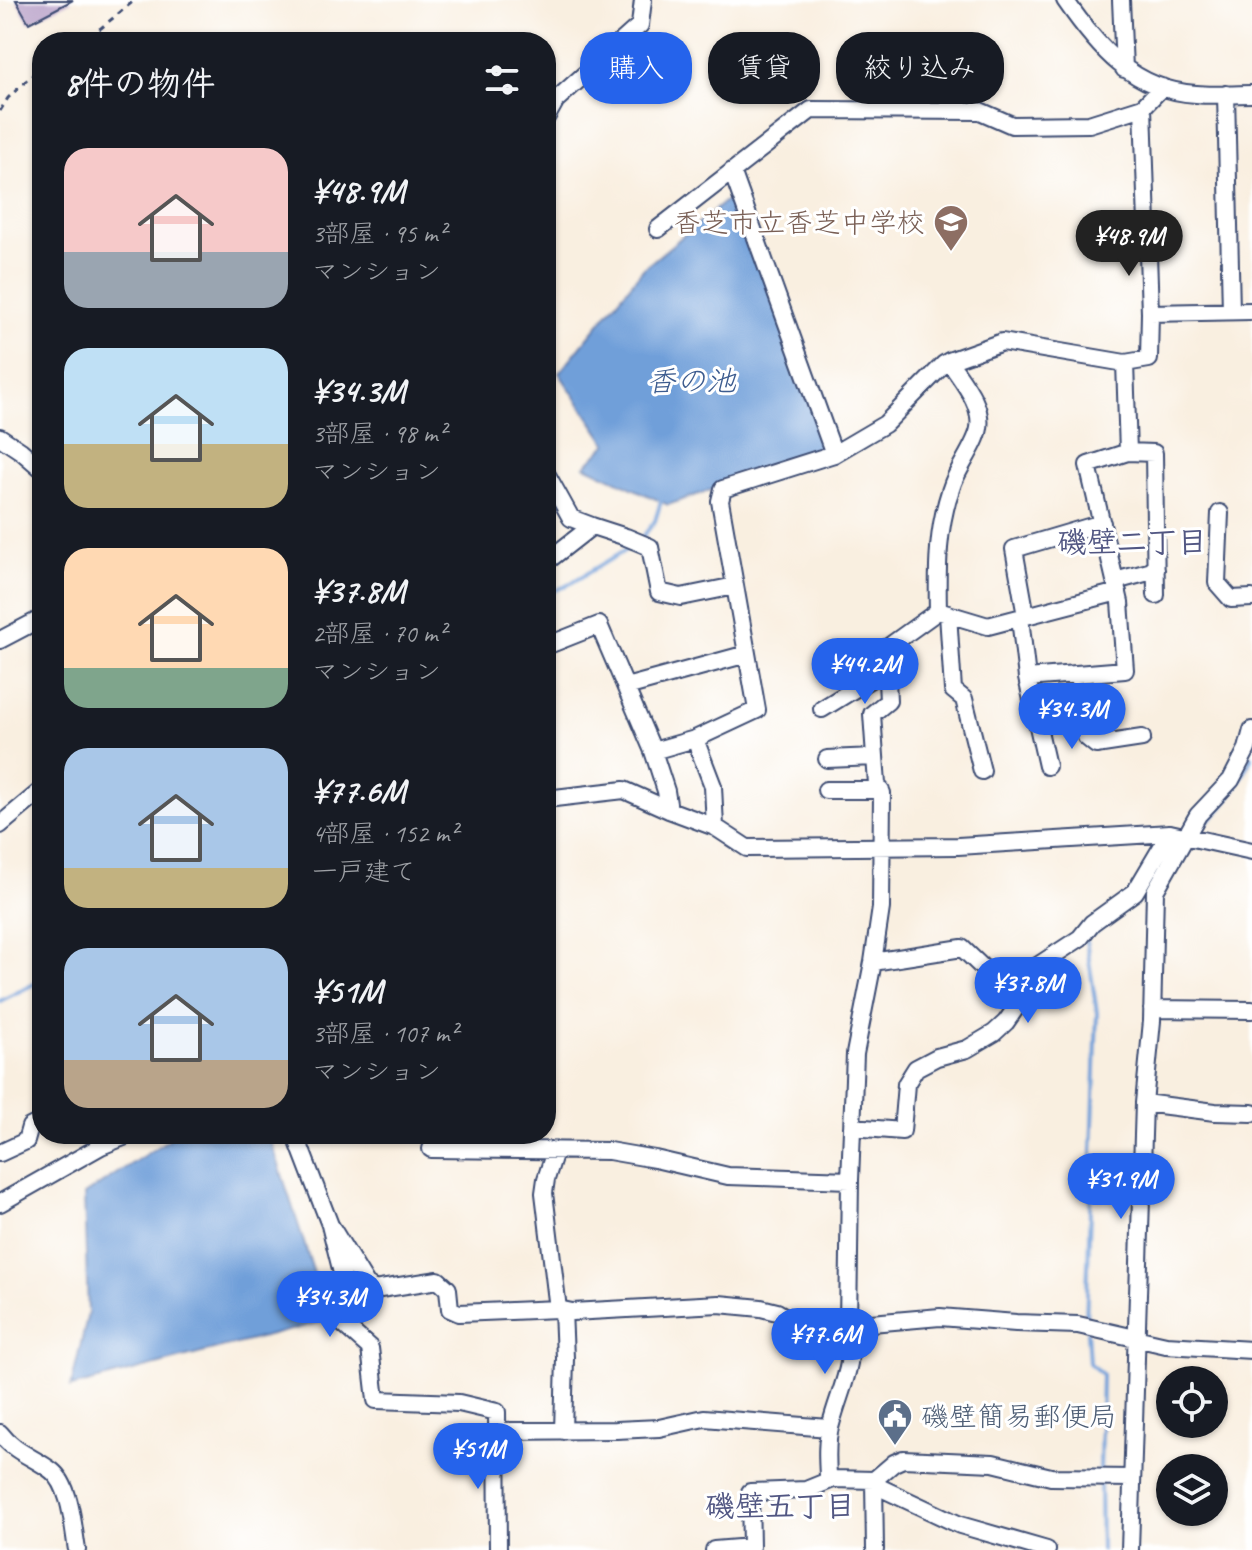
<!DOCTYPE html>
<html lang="ja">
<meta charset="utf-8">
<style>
body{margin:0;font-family:Caveat,"Klee One",sans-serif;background:#20242c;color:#f1f3f6;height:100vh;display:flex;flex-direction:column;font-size:30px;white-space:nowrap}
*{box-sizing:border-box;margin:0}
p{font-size:26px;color:#9ea1a6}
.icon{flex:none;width:44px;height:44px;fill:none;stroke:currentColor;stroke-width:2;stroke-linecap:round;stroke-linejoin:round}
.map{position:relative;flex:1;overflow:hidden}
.side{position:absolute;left:32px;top:32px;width:524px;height:1112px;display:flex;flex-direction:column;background:#171b24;border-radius:32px;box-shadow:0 2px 6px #0004}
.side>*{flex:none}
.top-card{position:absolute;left:580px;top:32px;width:552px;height:72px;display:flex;gap:16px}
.buttons{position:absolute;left:1156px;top:1366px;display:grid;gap:16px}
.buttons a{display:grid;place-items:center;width:72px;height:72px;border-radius:50%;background:#171b24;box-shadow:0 2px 6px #0004;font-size:40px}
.price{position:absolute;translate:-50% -68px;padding:0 18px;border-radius:28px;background:#2563eb;color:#fff;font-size:26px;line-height:52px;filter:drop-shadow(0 2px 4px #0008)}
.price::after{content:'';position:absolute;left:50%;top:48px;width:24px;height:18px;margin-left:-12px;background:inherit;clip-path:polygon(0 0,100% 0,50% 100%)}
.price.on{background:#222;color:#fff}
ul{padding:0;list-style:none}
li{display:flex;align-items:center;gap:24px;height:200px;padding:0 32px}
li span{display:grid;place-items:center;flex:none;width:224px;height:160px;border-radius:24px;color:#555}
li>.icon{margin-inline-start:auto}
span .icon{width:96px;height:96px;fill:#fffc;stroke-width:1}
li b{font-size:34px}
h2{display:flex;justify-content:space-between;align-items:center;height:96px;padding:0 32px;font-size:34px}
.tag{padding:0 28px;border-radius:32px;background:#171b24;box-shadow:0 2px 6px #0004;font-size:28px;line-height:72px}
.tag.on{background:#2563eb;color:#fff}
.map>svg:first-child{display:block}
</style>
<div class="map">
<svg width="1252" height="1550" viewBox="0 0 1252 1550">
<rect width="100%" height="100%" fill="#fff"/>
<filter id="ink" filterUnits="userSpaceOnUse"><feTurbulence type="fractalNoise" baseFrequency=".0125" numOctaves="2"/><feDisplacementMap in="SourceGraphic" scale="16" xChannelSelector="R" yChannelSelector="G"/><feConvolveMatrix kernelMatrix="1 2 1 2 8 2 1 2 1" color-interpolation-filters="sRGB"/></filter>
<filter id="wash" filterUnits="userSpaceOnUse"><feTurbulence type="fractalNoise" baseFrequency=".006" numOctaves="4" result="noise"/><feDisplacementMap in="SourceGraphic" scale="32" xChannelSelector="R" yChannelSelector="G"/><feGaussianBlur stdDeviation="1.8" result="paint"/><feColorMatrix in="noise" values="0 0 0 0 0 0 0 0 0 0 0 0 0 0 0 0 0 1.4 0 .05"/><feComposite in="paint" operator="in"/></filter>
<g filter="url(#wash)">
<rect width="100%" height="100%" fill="#f9efe0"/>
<path fill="#6f9fd9" stroke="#45679c" stroke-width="2" d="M739 190 826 450 668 505 585 466 607 444 559 373 644 268Z
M177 1134H269L329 1320 71 1387 88 1313 84 1195Z"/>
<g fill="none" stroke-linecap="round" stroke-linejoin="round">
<path stroke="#6f9fd9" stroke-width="4" d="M641 539 655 521 662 498
M546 594 566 586 634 545
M1198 829C1225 811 1239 785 1252 757
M1093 934 1117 915
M1086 940 1097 1013 1086 1322
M0 1001 42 980
M1087 1331 1089 1363 1102 1374 1100 1472
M1100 1480 1101 1550"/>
</g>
<g id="blocks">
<path fill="#b8a0c8" d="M16 0H73L29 23Z"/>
</g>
</g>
<g filter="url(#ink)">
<use href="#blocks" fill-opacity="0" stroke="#3c4c72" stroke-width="2"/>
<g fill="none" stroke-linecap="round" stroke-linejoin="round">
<g stroke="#3c4c72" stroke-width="20">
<path id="minor" d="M1065 0C1098 48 1133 90 1196 94 1214 96 1233 94 1252 94
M1121 0 1124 69
M1226 94 1231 311
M1143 107 1150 313 1252 311
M546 118 556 100 640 25 643 0
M732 171 834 454
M658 229 811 110 980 111 1012 125 1089 124 1143 107 1162 87
M949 361C961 380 983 404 979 428 977 443 959 467 953 483 937 525 937 568 938 611L888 647 886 659 888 701 872 714 877 784 882 793 881 908 873 962 855 1054 850 1180 848 1325C857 1362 840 1389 831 1424 826 1439 827 1459 828 1475L833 1479 874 1480 881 1488 960 1525 1047 1550
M1125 363 1149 359 1150 313
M0 437 21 451 42 469
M546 473 571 518 592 526 546 562
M1220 513 1217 583 1231 599 1252 598
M592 526 626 537 650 547 659 592 681 597 735 586
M1115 581 1156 570
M938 611 988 626 1118 592
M948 614 953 690 964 699 982 771
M1026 616 1014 549 1102 523
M1020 618 1027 678 1047 766
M0 640 42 618
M546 646 599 625 653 751
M1080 674 1086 737 1096 745 1142 738
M1027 678 1125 670 1120 602 1088 465 1128 452
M626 687 747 654
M822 709 887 669
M695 739 713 786 715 827
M827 759 875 757
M826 790H881
M546 799 624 790 669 810 715 827 747 848 958 846 1170 833 1252 851
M669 810 666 791 653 751 695 739 757 710 720 501 723 489 834 454 885 424 944 364 949 361 1002 342 1125 363 1128 452 1154 453 1156 595
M0 825 42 790
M873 962 962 948 1002 986 1018 984
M1152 1009 1252 1010
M1144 1103 1215 1112 1252 1113
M852 1127 902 1131 906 1084 916 1068 937 1057 967 1049 994 1033 1006 1022 1015 1009 1018 984 1025 974 1080 938 1092 923 1135 892 1170 833
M295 1134 330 1225 345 1285 344 1325 370 1348 376 1400 459 1403 497 1412 498 1550
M431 1149 609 1151 655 1159 728 1176 850 1180
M555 1151 546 1179 544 1193 558 1309
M0 1153 26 1141 30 1127 42 1121
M0 1203 101 1146 131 1134
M330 1225 366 1284 374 1290 438 1280 448 1289 450 1309 459 1313 558 1309 572 1312 719 1304 761 1308 777 1312 808 1330 851 1339
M563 1310 565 1358 563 1431
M848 1325 940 1317 1016 1323 1078 1325 1166 1345 1252 1350
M497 1431 616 1430 659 1428 704 1418 829 1428
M0 1433C15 1453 34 1457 52 1471 71 1486 73 1527 77 1550
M714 1550 751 1547 750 1492 806 1490 833 1479
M875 1550 874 1480 894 1463 903 1459 993 1463 1051 1477 1132 1478
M1130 1550 1144 1103 1152 1021 1155 891 1198 815 1231 780 1247 749 1252 730"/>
</g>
<path stroke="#3c4c72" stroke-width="3" stroke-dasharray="6 6" stroke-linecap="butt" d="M79 42 101 28 135 0
M0 111 8 98 42 66"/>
<use href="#minor" stroke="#fff" stroke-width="16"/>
</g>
</g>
<defs>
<g id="school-pin" transform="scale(1.8)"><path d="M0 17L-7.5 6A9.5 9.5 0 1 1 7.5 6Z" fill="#8d6e63" stroke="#fff"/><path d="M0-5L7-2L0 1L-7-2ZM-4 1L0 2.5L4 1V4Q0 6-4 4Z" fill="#fff"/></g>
<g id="civic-pin" transform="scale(1.8)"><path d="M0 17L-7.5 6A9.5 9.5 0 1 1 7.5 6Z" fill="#5c6f8a" stroke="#fff"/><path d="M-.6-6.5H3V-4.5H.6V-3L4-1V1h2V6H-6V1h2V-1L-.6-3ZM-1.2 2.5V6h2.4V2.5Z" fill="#fff"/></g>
</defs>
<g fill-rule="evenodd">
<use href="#school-pin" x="951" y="222"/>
<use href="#civic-pin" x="895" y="1416"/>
</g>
<g text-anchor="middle" stroke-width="6" stroke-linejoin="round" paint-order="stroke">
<g font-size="28" fill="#785e54" stroke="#fff" text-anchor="end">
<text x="925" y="232">香芝市立香芝中学校</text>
</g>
<g font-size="28" fill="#4e5e75" stroke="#fff" text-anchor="start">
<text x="921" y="1426">磯壁簡易郵便局</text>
</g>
<g font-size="30" font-style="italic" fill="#3d5c8f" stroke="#fff">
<text x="691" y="391">香の池</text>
</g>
<g font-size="30" font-weight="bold" fill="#525783" stroke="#fff">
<text x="1132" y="552">磯壁二丁目</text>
<text x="780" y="1516">磯壁五丁目</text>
</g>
</g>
</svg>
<div class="buttons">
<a><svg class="icon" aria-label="locate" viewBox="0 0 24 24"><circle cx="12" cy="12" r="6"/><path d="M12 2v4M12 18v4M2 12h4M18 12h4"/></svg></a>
<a><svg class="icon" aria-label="layers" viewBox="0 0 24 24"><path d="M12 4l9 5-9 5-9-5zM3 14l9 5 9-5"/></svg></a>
</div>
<b class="price on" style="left:1129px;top:278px">¥48.9M</b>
<b class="price" style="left:865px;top:706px">¥44.2M</b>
<b class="price" style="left:1072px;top:751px">¥34.3M</b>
<b class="price" style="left:1028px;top:1025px">¥37.8M</b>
<b class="price" style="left:1121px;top:1221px">¥31.9M</b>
<b class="price" style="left:330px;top:1339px">¥34.3M</b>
<b class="price" style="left:825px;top:1376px">¥77.6M</b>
<b class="price" style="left:478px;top:1491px">¥51M</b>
<div class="top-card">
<a class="tag on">購入</a>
<a class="tag">賃貸</a>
<a class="tag">絞り込み</a>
</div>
<section class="side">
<h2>8件の物件<svg class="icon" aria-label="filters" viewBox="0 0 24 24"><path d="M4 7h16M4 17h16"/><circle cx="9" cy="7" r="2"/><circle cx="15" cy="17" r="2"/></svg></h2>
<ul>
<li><span style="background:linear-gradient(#f6c9c9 65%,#9aa5b1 0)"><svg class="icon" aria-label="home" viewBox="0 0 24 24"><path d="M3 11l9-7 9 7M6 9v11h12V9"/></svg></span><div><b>¥48.9M</b><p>3部屋 · 95 m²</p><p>マンション</p></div></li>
<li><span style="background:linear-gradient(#bfe0f5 60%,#c2b280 0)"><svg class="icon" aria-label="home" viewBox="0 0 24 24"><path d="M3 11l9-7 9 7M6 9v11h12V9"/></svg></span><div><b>¥34.3M</b><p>3部屋 · 98 m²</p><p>マンション</p></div></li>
<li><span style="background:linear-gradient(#ffd9b3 75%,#7fa58c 0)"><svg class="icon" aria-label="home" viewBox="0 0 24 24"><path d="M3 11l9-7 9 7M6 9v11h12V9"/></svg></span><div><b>¥37.8M</b><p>2部屋 · 70 m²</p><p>マンション</p></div></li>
<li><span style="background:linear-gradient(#a9c7e8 75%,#c2b280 0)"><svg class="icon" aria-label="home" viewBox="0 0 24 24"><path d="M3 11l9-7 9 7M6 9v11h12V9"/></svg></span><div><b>¥77.6M</b><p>4部屋 · 152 m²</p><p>一戸建て</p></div></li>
<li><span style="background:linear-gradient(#a9c7e8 70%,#b9a48a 0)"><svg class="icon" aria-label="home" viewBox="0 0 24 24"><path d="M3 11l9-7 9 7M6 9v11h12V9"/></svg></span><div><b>¥51M</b><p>3部屋 · 107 m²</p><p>マンション</p></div></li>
</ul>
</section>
</div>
